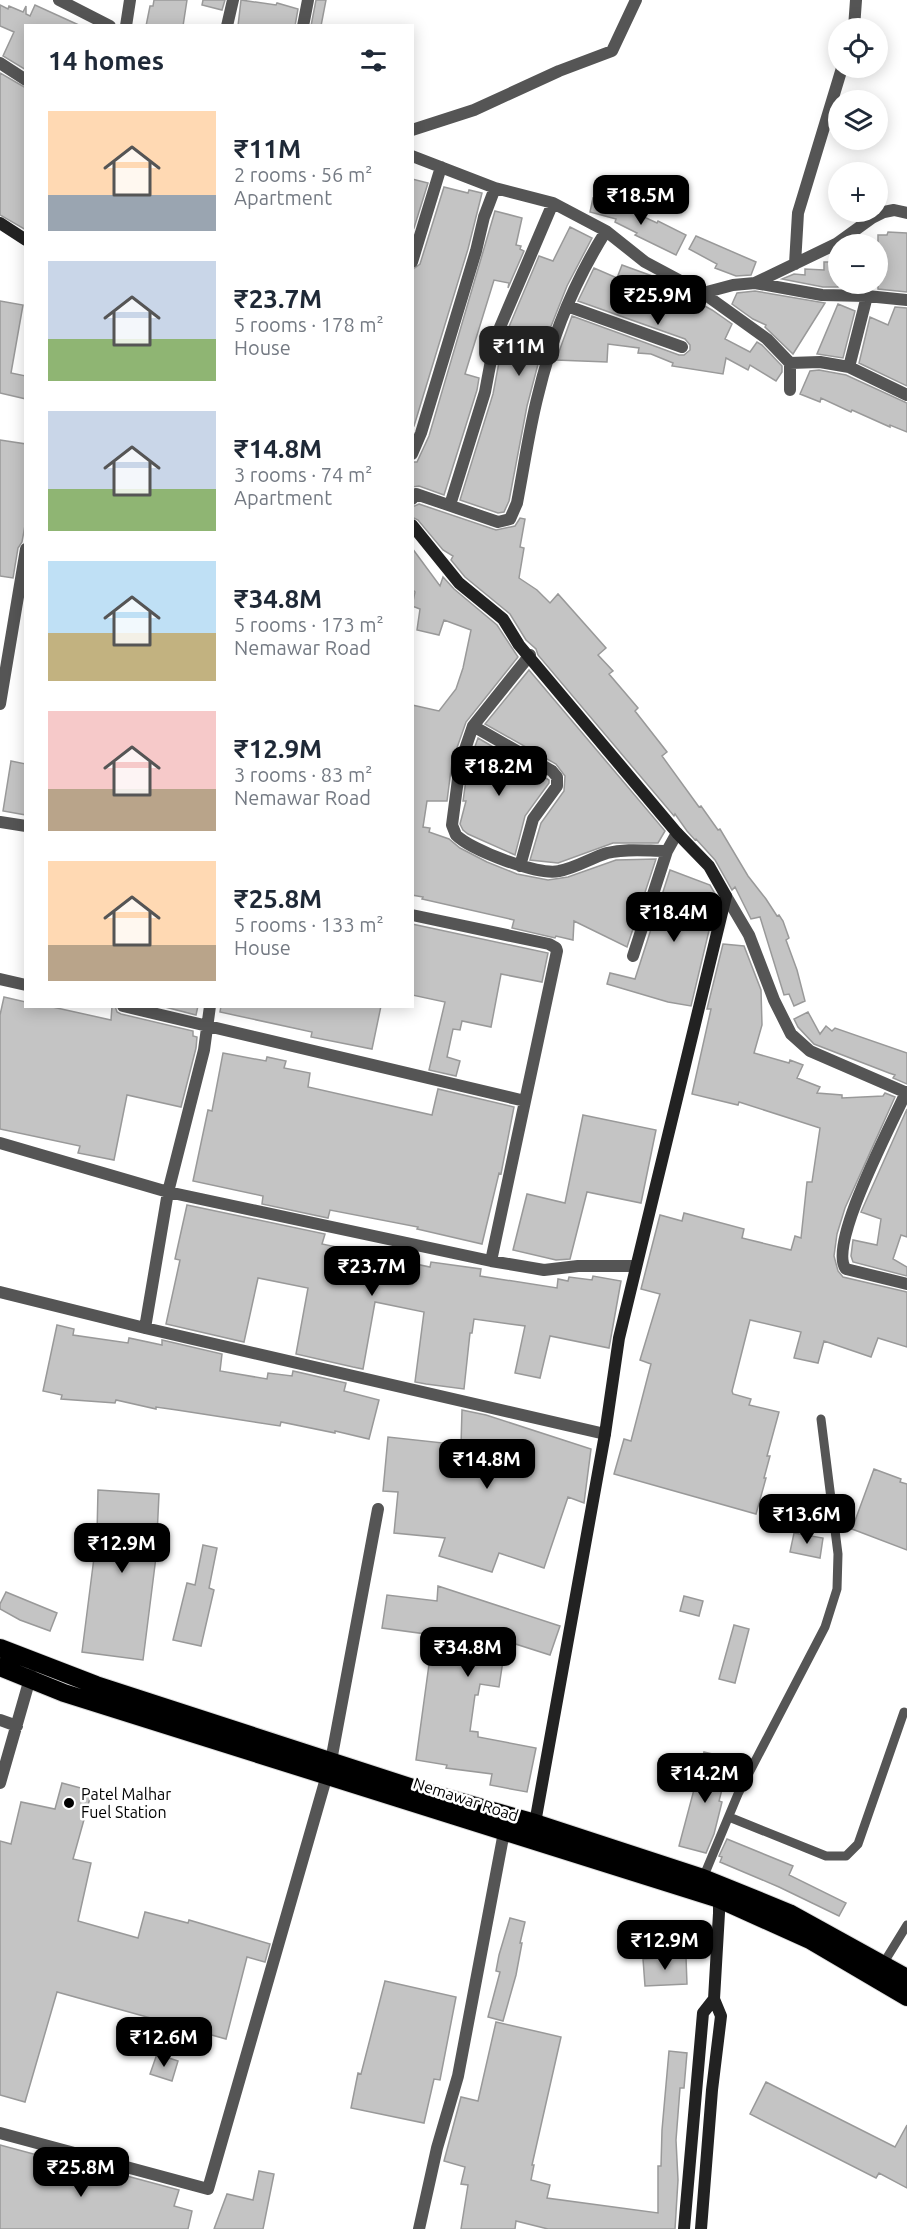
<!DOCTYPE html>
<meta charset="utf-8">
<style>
body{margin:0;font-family:Ubuntu,sans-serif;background:#f6f6f7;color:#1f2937;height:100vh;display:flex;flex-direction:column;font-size:22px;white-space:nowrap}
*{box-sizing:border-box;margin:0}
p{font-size:20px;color:#747a83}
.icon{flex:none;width:33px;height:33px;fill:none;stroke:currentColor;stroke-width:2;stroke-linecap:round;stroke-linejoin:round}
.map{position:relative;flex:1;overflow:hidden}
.side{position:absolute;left:24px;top:24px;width:390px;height:984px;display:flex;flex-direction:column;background:#fff;border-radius:0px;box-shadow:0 3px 15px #0003}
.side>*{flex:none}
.buttons{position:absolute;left:828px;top:18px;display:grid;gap:12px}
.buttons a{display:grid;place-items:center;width:60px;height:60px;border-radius:50%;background:#fff;box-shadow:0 3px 15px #0003;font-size:30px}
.price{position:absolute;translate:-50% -51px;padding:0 14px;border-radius:12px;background:#000;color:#fff;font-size:20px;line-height:39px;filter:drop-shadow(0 2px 3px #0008)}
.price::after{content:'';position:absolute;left:50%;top:36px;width:18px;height:14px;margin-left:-9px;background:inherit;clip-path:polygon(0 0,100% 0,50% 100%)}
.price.active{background:#222;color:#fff}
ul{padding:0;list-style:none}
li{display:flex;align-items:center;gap:18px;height:150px;padding:0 24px}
li span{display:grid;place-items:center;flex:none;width:168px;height:120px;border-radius:0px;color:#555}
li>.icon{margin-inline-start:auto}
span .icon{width:72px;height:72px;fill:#fffc;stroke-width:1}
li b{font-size:26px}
h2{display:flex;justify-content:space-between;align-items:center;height:72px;padding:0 24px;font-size:26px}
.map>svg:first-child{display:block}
</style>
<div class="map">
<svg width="907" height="2229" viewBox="0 0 907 2229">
<rect width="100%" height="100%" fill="#fff"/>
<path fill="#c4c4c4" stroke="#999" stroke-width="1.5" d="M154 0H187L183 26H146L150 6H153Z
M203 0H225L222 10 202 5Z
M241 0 276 5 277 3 298 9 295 26H238Z
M316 0H326L321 26H311Z
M0 5 8 9 9 6 23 12 26 6V14L30 16 35 5 81 26H26V70L3 56 14 32 0 26Z
M0 73 26 88V230L0 215Z
M412 179 428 183 414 228 412 227Z
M444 187 468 193 469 190 482 193 468 249 414 426H412V270L420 264Z
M593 198 616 204 657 223 658 221 686 235 676 255 635 235 637 233 615 222 616 219 590 212Z
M495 211 522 218 516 245 521 246 520 249 524 251 508 288 509 283 494 280 465 374 479 378 477 390 444 495 419 486 412 487V462H417L429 436Z
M570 227 592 238 567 286 542 349 527 406 509 501 504 512 498 513 460 500 493 394 503 341 539 256 553 261Z
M888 232 907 233V292L878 289V235H887Z
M696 236 756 262 751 275 736 276 715 268 717 264 689 249Z
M824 262H838V287H823L782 279 794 274 805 275V269L824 270Z
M622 265 655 277 676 288 675 290 712 310 732 324 725 339 750 352 757 342 762 345 782 366V372L776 381 750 365 748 370 726 358 723 374 672 366 673 363 651 354 638 353 639 348 608 344 607 362 556 360 572 316 679 355H684L690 350V345L685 339 578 301 594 268 617 278Z
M755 291 825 303 793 354 765 327 766 325 753 319 732 304 737 293Z
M0 301 23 305 11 373 26 376V399L0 393Z
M838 304 855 311 843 358 817 354Z
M895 307 907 308V386L859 363 870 317 888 325Z
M819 370 846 375 907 403V432L890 425V427L852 410 851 412 821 398 820 402 800 394 810 371Z
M0 440 26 444V520L22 542 18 548 13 578 0 576Z
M419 504 496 530 515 526 520 518 525 519 520 547 524 548 519 578 537 590 550 603 558 594 606 648 598 655 613 671 609 674 638 708 635 711 667 752 662 756 699 807 701 806 718 830 720 829 748 876 766 899 777 916 779 915 783 921 789 938 786 940 797 970 805 1001 794 1006 789 994 784 995 760 917 751 919 735 887 732 890 715 860 696 839 695 840 687 831 675 814 674 816 538 655 536 649 526 640 510 614 465 577 451 560 453 556 443 550 418 520 412 517V507Z
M412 548 440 586 443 577 454 589 497 625 518 657 466 722 452 762 447 801H427L423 827 430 828 429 832 449 839 460 848 487 862 517 874 548 880 568 877 616 860 656 859 627 947 574 921 573 940 556 936 555 938 512 928 514 920 422 899 423 897 412 895V705L439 711 456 689 463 668 471 630 444 620 439 635 417 630 420 609 412 606 415 592 412 589Z
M529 670 665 831 658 843H613L558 863 530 860 541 823 564 791 565 776 556 764 485 724Z
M478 738 549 780V783L525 816 515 855 468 834 463 830 460 824 466 801H463L468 766Z
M11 761 26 764V815L3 811Z
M670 870 710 885 717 897 691 1006 668 1002 607 984 610 973 635 979Z
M412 924 548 953 542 982 501 974 491 1027 462 1021 460 1030 453 1029 447 1057 460 1061 456 1076 429 1070 445 1002 412 995Z
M723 944 744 946 761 990 762 1025 754 1053 789 1063 790 1060 803 1065 797 1078 820 1087 817 1093 842 1095V1098L883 1096 885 1093 895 1097 845 1208 837 1234 834 1256 838 1271 843 1277 907 1292V1347L878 1338 871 1357 824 1341 818 1363 794 1358 801 1332 750 1320 732 1391 733 1394 751 1399 749 1405 779 1412 767 1456H770L764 1478H766L756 1514 614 1474 624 1439 631 1441 651 1364 640 1360 660 1294 641 1289 660 1215 682 1221 684 1213 744 1229 742 1238 791 1250 795 1236 801 1238 807 1182H812L820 1128 739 1102 738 1105 692 1094 711 1009H707Z
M4 997 26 1002V1006H48L111 1020 112 1006H115L117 1012 121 1014 193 1031V1036L197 1037 196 1048 181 1107 127 1095 114 1160 78 1153 80 1146 0 1129V1015Z
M161 1006H198L196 1015Z
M221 1006H381L372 1049 311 1037 312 1032 220 1012Z
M808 1012 820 1034 826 1026 832 1031 835 1028 907 1053V1084L893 1078 895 1075 889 1073 814 1044 798 1027 794 1019Z
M223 1053 266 1061 267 1057 286 1061 284 1068 310 1073 308 1087 432 1115 438 1089 514 1107 501 1174 499 1173 482 1244 417 1229 418 1227 330 1210 328 1218 262 1204 263 1196 193 1181 208 1110 212 1111Z
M907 1109V1237L901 1235 893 1259 907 1267V1276L853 1262 851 1256 853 1240 877 1245 881 1219 861 1212Z
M583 1115 656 1130 641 1203 587 1192 570 1259 556 1260 513 1250 527 1194 565 1203Z
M187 1205 325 1234 322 1244 430 1267 431 1262 481 1269 480 1276 557 1288 558 1279 568 1281 569 1277 592 1280 593 1276 621 1281 609 1348 550 1336 540 1378 515 1373 525 1326 474 1319 472 1333H470L464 1389 426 1384 415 1382 424 1312 375 1302 363 1369 353 1367 296 1354 308 1288 258 1278 244 1342 166 1324 180 1260 175 1259Z
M57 1325 74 1329 73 1335 128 1343 129 1338 162 1345V1340L222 1354 220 1371 267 1379 268 1373 292 1376 293 1371 346 1383 344 1391 379 1400 369 1439 335 1431V1433L281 1422 280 1426 177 1410 156 1407V1409L116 1400 115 1403 61 1399 62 1395 43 1391Z
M462 1410 486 1415 591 1449 584 1503 568 1497 544 1568 499 1553 492 1572 439 1556 445 1538 394 1533 398 1492 383 1491 388 1437 461 1445Z
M874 1469 901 1479 900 1482 907 1484V1550L852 1529Z
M98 1490 159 1494 156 1557 143 1660 82 1652 97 1534Z
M794 1533 823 1538 820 1558 790 1552Z
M203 1545 217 1548 209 1588 214 1590 201 1646 173 1640 187 1583 195 1585Z
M438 1586 560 1626 550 1655 506 1641 499 1687 480 1684 478 1695H475L470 1731 478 1732V1737L536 1748 527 1792 490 1785 492 1774 446 1768 447 1765 416 1760 433 1635 382 1628 387 1595 437 1601Z
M6 1592 57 1613 50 1631 20 1620 0 1609V1604Z
M684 1596 703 1601 699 1616 680 1611Z
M734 1625 749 1629 735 1683 719 1679Z
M704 1752 730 1758 719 1801 722 1802 714 1834 706 1853 679 1846Z
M62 1783 92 1791 73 1859 91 1863 78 1921 138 1938 145 1912 188 1923 189 1920 270 1944 265 1962 247 1957 226 2039 57 1992 25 2102 0 2095V1841L11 1844 21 1802 55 1809Z
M727 1839 793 1866 789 1875 846 1903 839 1916 779 1887 720 1862 722 1857 719 1856Z
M510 1918 525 1922 520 1943H522L516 1975 503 2021 488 2017 500 1972 496 1971 499 1955Z
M686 1957 687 1984 645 1986 643 1959Z
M385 1981 456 1997 440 2080 434 2079 424 2123 351 2108 358 2073 361 2074Z
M496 2022 561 2037 532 2165H534L531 2180 550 2185 547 2198 658 2213V2166H661L662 2130 669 2051 687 2053 684 2088H680L676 2140 678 2180 675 2229H548L516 2221 515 2229H461L468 2185 461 2184 465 2167 444 2161 461 2097 478 2101Z
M157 2054 178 2061 172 2081 150 2074Z
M766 2082 895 2147 907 2125V2188L879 2173 876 2178 750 2114Z
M0 2145 67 2163 63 2177 92 2185 97 2168 179 2190 174 2206 192 2211 188 2229H0Z
M259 2171 274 2174 263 2229H214L227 2194 253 2200Z"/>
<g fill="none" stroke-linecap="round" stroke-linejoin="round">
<g stroke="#dbdbdb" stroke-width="20">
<path id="highway" d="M0 1648 96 1685 419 1790 535 1823 703 1878 789 1913 907 1978
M0 1667 64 1693 719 1899 810 1940 907 1997"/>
</g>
<path stroke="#555" stroke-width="9" d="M729 1817 826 1856H846L858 1844 904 1712
M703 1878 738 1794 825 1627 837 1589 838 1554 821 1419
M883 1964 907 1925"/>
<path stroke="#555" stroke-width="12" d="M59 0 110 26
M126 26 130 0
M227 26 233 0
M303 26 308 0
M854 28 856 0
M0 63 26 80
M412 130 474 110 559 71 612 51 636 0
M412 156 495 188 553 203 606 231 645 262 703 293 767 339 790 363V390
M412 262 441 167
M795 264 798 213 842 68
M755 283 836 244 872 218 884 212 894 210 907 213
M703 293 733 285 755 283 822 295 867 296 907 300
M567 306 682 347
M790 363 820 362 849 367 907 395
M849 367 867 296
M412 454 421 433 476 251 484 217 495 188
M412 499 416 494 498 522 510 519 517 503C524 467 529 430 538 395 552 336 574 282 606 231
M450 505 485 392 495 339 553 203
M530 655 473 726 460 764 452 825 456 835C471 850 538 876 559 871 576 868 591 858 607 853 627 848 647 851 667 851L677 833
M0 704 26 549
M473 726 552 771 557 777V786L533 819 520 866
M0 822 26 826
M726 896 749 935 774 1000 791 1034 810 1051 907 1093
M412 915 549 944 556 948 557 951 491 1261
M633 956 667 851
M0 979 26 985
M123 1006 525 1101
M906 1092C894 1120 826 1247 846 1269L907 1284
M0 1143 168 1192 491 1261 544 1270 578 1266H636
M0 1292 145 1328 605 1434
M145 1328 168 1192 204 1050 210 1006
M0 1720 17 1726
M0 1783 31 1675
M0 2133 208 2189 331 1761 378 1509
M419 2229 437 2148 458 2076 504 1832"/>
<path stroke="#222" stroke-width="12" d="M0 223 26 240
M412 525 459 583 503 619 519 645 677 833 709 866 726 896 619 1338 605 1434 535 1823
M684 2229 703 2013 714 1999
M701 2229 712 2090 721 2016 714 1999 719 1913V1894"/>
<use href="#highway" stroke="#000" stroke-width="18"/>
</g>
<circle fill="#000" stroke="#fff" stroke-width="2" cx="69" cy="1803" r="6"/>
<g text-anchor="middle" stroke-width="5" stroke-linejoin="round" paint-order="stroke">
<g font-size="16" fill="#000" stroke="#fff" text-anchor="start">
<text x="81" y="1800">Patel Malhar<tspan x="81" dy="18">Fuel Station</tspan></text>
</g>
<g font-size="16" fill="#000" stroke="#fff">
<text transform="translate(466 1799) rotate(18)" y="6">Nemawar Road</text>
</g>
</g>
</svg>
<div class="buttons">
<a><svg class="icon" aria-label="locate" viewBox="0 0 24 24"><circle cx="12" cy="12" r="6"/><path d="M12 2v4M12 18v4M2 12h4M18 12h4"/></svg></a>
<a><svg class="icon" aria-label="layers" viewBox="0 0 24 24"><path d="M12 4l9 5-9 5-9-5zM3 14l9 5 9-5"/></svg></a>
<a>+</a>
<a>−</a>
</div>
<b class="price" style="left:641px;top:226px">₹18.5M</b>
<b class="price" style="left:658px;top:326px">₹25.9M</b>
<b class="price active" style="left:519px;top:377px">₹11M</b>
<b class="price" style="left:499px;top:797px">₹18.2M</b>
<b class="price" style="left:674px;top:943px">₹18.4M</b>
<b class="price" style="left:372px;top:1297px">₹23.7M</b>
<b class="price" style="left:487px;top:1490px">₹14.8M</b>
<b class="price" style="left:807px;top:1545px">₹13.6M</b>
<b class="price" style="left:122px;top:1574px">₹12.9M</b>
<b class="price" style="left:468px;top:1678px">₹34.8M</b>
<b class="price" style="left:705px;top:1804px">₹14.2M</b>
<b class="price" style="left:665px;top:1971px">₹12.9M</b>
<b class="price" style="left:164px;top:2068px">₹12.6M</b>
<b class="price" style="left:81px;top:2198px">₹25.8M</b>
<section class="side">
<h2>14 homes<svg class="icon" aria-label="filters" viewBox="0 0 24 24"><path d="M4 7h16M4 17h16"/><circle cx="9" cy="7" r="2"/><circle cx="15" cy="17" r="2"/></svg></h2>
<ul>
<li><span style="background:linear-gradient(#ffd9b3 70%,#9aa5b1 0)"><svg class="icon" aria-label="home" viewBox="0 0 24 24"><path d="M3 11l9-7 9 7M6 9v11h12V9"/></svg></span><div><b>₹11M</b><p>2 rooms · 56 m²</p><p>Apartment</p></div></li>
<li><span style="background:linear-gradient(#c9d6e8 65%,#8fb573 0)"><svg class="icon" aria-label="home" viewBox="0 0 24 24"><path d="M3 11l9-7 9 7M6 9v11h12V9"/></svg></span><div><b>₹23.7M</b><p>5 rooms · 178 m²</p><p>House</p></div></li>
<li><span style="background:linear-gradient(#c9d6e8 65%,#8fb573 0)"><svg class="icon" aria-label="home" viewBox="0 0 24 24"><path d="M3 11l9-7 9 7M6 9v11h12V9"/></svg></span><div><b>₹14.8M</b><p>3 rooms · 74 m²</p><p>Apartment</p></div></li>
<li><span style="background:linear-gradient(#bfe0f5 60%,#c2b280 0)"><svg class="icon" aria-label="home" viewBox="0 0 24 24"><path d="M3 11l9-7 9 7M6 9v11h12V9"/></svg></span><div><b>₹34.8M</b><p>5 rooms · 173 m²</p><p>Nemawar Road</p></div></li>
<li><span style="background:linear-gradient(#f6c9c9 65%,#b9a48a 0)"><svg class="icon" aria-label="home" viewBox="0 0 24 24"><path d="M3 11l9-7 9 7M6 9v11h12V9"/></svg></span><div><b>₹12.9M</b><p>3 rooms · 83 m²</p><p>Nemawar Road</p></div></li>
<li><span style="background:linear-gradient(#ffd9b3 70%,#b9a48a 0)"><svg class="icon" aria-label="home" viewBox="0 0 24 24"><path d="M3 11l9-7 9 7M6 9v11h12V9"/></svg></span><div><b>₹25.8M</b><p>5 rooms · 133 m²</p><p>House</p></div></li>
</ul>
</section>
</div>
